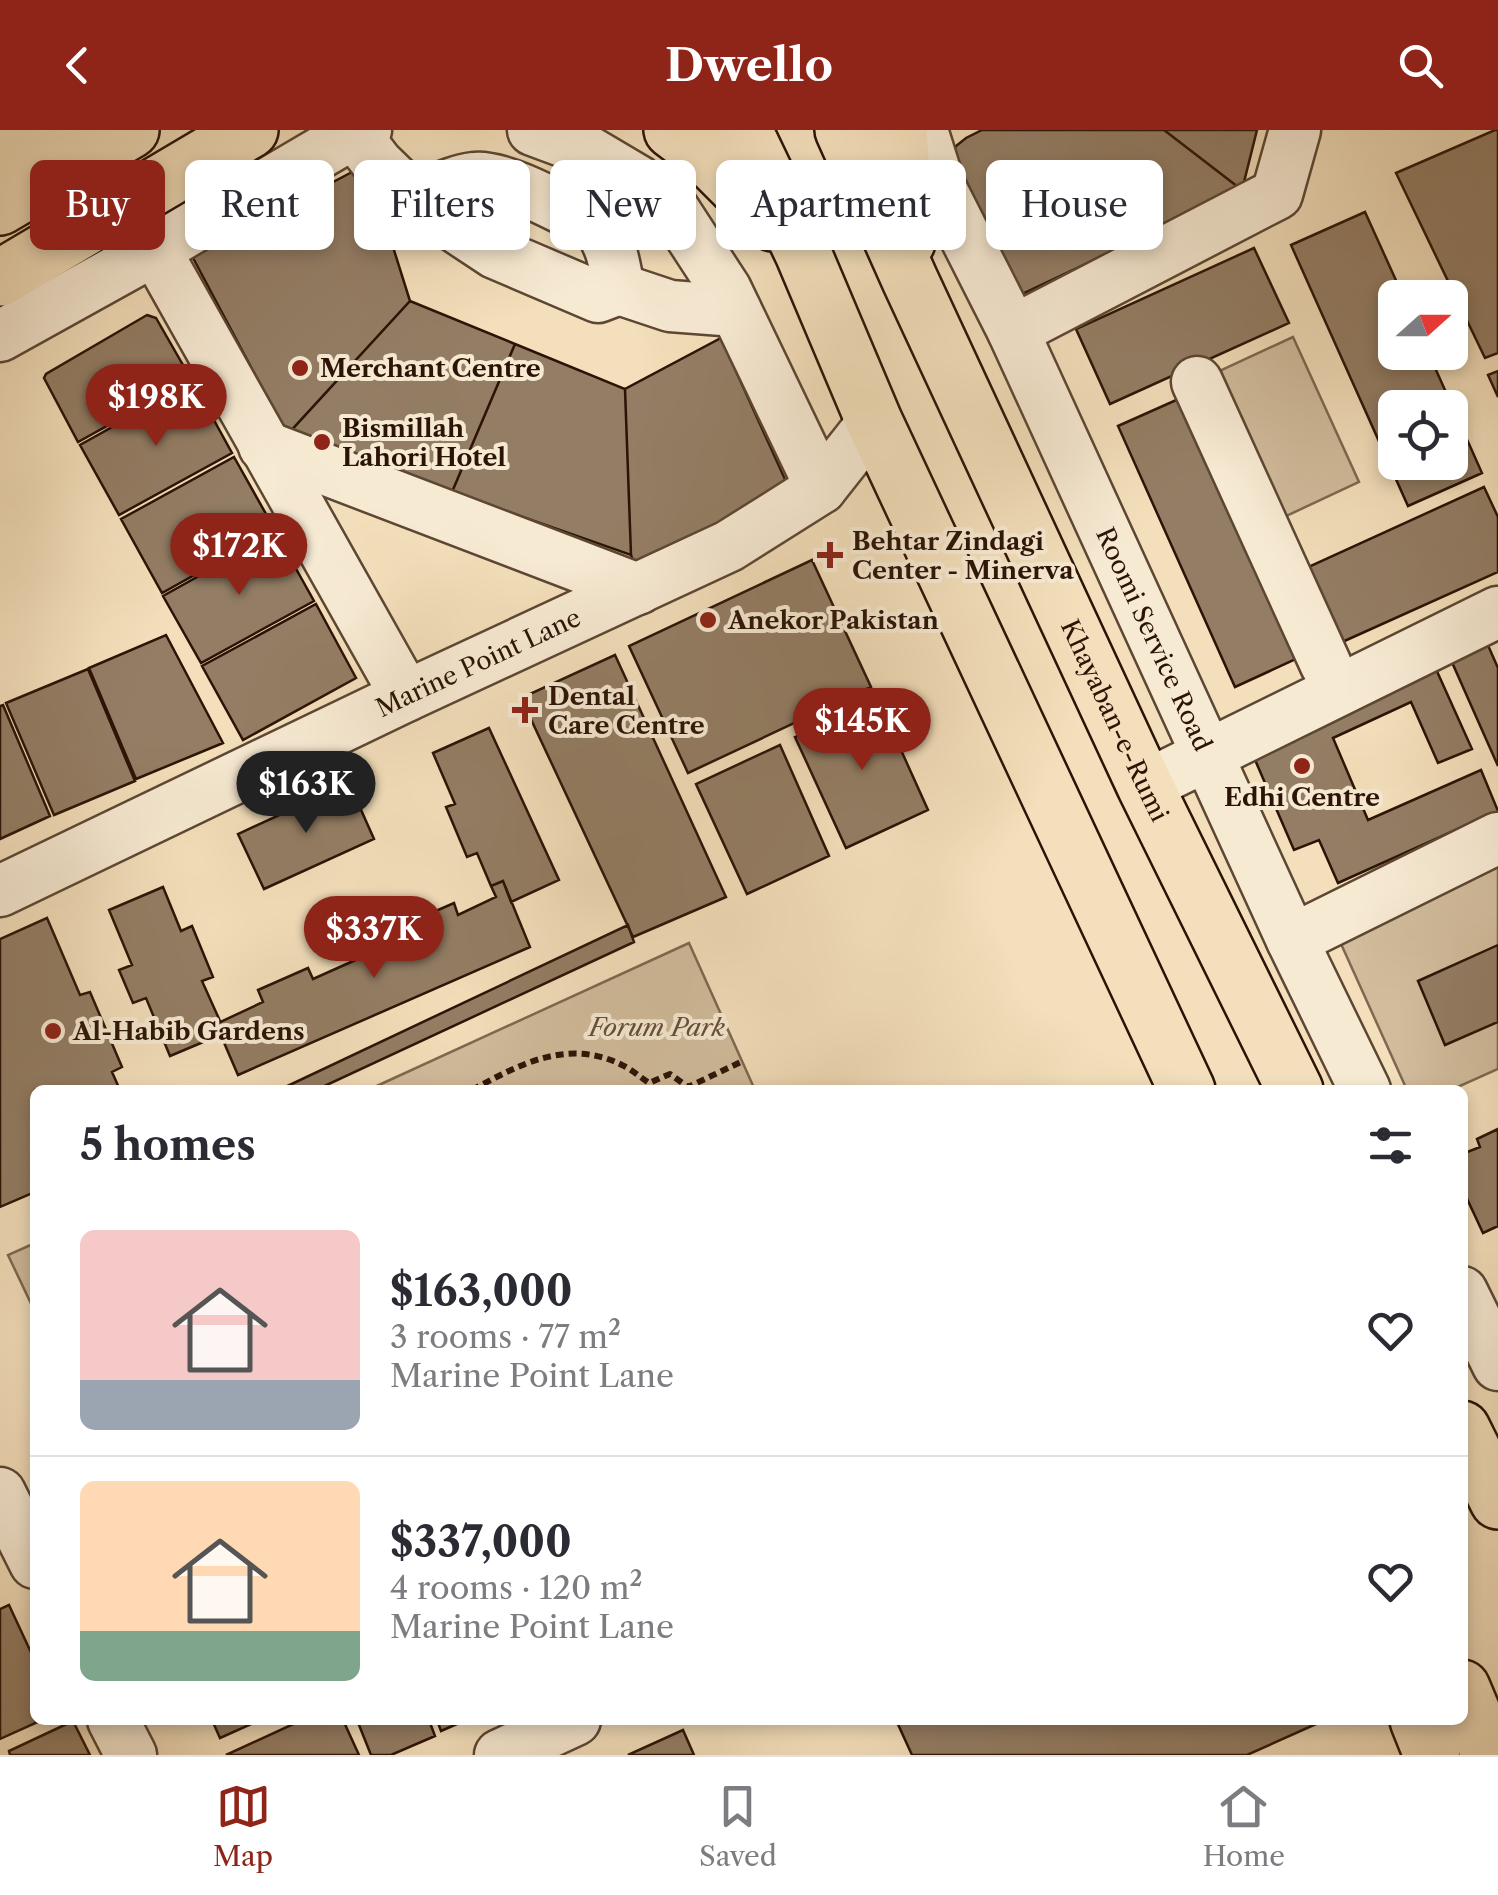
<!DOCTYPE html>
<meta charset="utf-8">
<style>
body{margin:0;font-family:"Libre Caslon Text",serif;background:#f7f7f7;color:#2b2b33;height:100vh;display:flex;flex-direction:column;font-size:38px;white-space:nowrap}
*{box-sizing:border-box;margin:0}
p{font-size:32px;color:#7c7c81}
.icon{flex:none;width:55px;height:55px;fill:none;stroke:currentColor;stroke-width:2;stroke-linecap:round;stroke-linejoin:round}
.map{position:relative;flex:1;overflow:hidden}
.details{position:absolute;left:30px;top:955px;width:1438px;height:640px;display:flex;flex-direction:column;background:#fff;border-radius:15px;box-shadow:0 5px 15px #0003}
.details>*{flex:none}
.top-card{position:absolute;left:30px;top:30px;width:1440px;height:90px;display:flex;gap:20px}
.needle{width:65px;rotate:69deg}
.tools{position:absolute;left:1378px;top:150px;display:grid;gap:20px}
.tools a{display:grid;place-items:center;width:90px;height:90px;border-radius:15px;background:#fff;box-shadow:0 5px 15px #0003;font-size:50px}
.price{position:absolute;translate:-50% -85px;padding:0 22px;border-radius:35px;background:#8f2418;color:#fff;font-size:32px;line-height:65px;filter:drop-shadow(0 2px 5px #0008)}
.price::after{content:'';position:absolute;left:50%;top:60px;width:30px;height:22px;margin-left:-15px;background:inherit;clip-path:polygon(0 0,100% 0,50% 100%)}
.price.active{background:#222;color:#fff}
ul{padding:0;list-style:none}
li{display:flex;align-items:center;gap:30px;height:250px;padding:0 50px}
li+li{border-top:2px solid #e1e1e2}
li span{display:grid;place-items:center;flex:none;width:280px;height:200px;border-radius:15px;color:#555}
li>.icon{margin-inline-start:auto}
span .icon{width:120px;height:120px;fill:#fffc;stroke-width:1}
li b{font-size:42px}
h2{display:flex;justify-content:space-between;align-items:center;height:120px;padding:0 50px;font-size:42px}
.tag{padding:0 35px;border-radius:15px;background:#fff;box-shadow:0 5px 15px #0003;font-size:35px;line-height:90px}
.tag.active{background:#8f2418;color:#fff}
header{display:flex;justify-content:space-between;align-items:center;height:130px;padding:0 50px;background:#8f2418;color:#fff;font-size:45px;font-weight:700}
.tab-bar{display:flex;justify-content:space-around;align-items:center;height:140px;border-top:2px solid #e1e1e2;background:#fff;font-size:28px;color:#7c7c81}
.tab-bar a{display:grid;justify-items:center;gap:5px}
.tab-bar .active{color:#8f2418}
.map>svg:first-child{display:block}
</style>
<header><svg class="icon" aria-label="back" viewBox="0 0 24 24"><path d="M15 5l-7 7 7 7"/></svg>Dwello<svg class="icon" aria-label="search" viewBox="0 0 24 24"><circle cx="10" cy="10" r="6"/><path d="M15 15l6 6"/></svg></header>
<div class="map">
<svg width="1498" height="1625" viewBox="0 0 1498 1625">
<rect width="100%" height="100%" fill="#f3dfbb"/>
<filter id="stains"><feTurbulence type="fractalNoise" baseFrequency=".002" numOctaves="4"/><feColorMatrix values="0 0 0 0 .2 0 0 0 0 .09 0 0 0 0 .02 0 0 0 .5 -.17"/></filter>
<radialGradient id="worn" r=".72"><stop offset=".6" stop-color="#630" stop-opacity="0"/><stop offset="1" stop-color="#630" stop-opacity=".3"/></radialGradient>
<path fill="#d1bc9c" stroke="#7e6851" stroke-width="2.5" d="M1293 207 1359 352 1269 394 1202 249Z
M1498 708V939L1451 960H1407L1328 785Z
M689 813 755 960H368Z
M35 1113V1182L8 1125Z"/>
<path fill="#937d64" stroke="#2b1306" stroke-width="2.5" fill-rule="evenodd" d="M982 0H1164L1242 60 1016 167 952 25 956 16 966 8Z
M1164 0H1257L1242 60Z
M1495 0H1498V223L1485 228 1396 43Z
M354 41 371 47 410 171 287 305 192 126Z
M1365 82 1404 168H1395V222H1428L1482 343 1408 376 1291 115ZM1395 278H1450V332H1395Z
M1254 118 1289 193 1110 274 1076 199Z
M410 171 515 214 452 362 287 305Z
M147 185 156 188 191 249 78 312 44 248 46 244Z
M721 208 788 356 635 437 631 425 625 259Z
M515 214 625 259 631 425 452 362Z
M1498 241V267L1488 245Z
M193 252 232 323 119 385 80 315Z
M1192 263 1309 523 1235 557 1118 296Z
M234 327 275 400 162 463 121 389Z
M1484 357 1498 387V442L1340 513 1306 438Z
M276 403 314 471 201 533 163 466Z
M812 430 871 557 688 643 629 516Z
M316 474 356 548 243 610 202 536Z
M166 505 223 613 136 649 89 538Z
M1487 513 1498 538V636L1451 530Z
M615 525 726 767 633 807 521 568Z
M1431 528 1472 619 1438 633 1411 572 1333 608 1368 690 1481 640 1498 681 1338 753 1319 710 1294 720 1246 609Z
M88 539 135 651 54 685 6 573Z
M878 569 928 680 846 718 795 607Z
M3 575 50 686 0 709V576Z
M489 598 559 750 511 772 503 751 491 756 477 723 467 727 446 677 455 674 433 623Z
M780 615 829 726 747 764 696 654Z
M349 653 374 709 264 759 238 704Z
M503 751 530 817 238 945 216 894 263 872 258 860 308 838 313 849 409 806 404 795 454 773 458 785 496 767 491 756Z
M163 757 181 801 192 796 213 847 202 851 220 891 216 894 220 905 170 926 146 868 133 873 119 840 132 835 109 780Z
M47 788 80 865 90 862 122 937 112 942 120 960H35V1062L0 1077V809Z
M628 795 634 812 316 960H279Z
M1498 815V892L1445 915 1418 851Z
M1498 999V1096L1483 1103 1462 1058V1024L1480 1017 1477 1009Z
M9 1475 35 1531V1590H42L0 1609V1479Z
M212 1590H260L220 1608Z
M302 1590H343L359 1625H226Z
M357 1590H429L435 1606 391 1625H371Z
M437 1590H466L441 1601Z
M896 1590H1325L1247 1625H912Z
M73 1591 90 1625H10L9 1621Z
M683 1600 694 1625H628Z"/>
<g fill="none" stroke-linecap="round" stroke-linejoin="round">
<g stroke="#5d4633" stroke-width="55">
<g id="minor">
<path d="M533 0 584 19 638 51 672 77 726 160 821 358"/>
<path id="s1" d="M922 0 940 57 1013 201 1292 810 1365 960"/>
<path d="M354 3 378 34 415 70 495 123 598 167 619 159 670 176 736 181"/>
<path d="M415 70C434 62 454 50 474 48 504 44 569 83 598 96 612 115 615 136 619 159"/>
<path d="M155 120 406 566"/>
<path d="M1013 201 1277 64 1295 0"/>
<path d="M0 206 155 120 354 3 366 0"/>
<path d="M1197 252 1326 535"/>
<path d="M264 316 638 459"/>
<path d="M1145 656 1498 482"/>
<path id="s2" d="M0 761 406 566 729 416 821 358 874 291"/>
<path d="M1292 810 1498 708"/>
<path d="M1462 1162 1498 1235"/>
<path d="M0 1363 35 1433"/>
<path d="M113 1590 131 1625"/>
<path d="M500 1625 575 1590"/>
</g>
</g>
<g stroke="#2b1306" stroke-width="60">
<g id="major">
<path d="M672 0 705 25 773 93"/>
<path d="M744 0 803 123 874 291 1187 960"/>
<path id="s3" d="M843 0 910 150 1145 656 1295 960"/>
<path d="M899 0 907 112"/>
<path d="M0 30 51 0"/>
<path d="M0 77 131 0"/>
<path d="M0 148 250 0"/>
<path d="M1462 1299 1498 1371"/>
<path d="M1462 1558 1490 1625"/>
<path d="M1418 1590 1432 1625"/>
</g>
</g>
<path stroke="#2b1306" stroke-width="6" stroke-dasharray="8 5" stroke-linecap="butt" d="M472 960C520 934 568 908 622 935 631 939 640 947 649 953L670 944 688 957 743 931"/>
<use href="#minor" stroke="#f7ead3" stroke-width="50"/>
<use href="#major" stroke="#f3dfbb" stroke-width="55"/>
</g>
<g fill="#8f2418" stroke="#f7ead3" stroke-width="4">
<circle cx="300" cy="238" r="10"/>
<circle cx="322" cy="312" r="10"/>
<path d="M825 410h10v10h10v10h-10v10h-10v-10h-10v-10h10z"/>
<circle cx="708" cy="490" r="10"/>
<path d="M520 565h10v10h10v10h-10v10h-10v-10h-10v-10h10z"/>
<circle cx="1302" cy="636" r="10"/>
<circle cx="53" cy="901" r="10"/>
</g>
<g text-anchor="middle" stroke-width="8" stroke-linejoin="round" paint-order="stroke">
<g font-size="25" font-weight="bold" fill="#2b1306" stroke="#f7ead3" text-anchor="start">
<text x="320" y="247">Merchant Centre</text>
<text x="342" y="307">Bismillah<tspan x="342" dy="29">Lahori Hotel</tspan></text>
<text x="852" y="420">Behtar Zindagi<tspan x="852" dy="29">Center - Minerva</tspan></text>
<text x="728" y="499">Anekor Pakistan</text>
<text x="548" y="575">Dental<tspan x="548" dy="29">Care Centre</tspan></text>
<text x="1302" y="676" text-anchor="middle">Edhi Centre</text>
<text x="73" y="910">Al-Habib Gardens</text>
</g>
<g font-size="25" fill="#2b1306" stroke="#f7ead3">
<text dy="9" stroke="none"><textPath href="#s1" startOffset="560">Roomi Service Road</textPath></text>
<text dy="9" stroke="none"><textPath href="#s2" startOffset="530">Marine Point Lane</textPath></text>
<text dy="9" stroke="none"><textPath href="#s3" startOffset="650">Khayaban-e-Rumi</textPath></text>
</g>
<g font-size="25" font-style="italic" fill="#654e3a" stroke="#f7ead3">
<text x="657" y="906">Forum Park</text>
</g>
</g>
<rect width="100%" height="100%" filter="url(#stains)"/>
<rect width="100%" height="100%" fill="url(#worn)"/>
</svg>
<div class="tools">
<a><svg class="needle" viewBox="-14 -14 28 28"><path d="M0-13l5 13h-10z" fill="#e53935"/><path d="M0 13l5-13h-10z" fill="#7c7c81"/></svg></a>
<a><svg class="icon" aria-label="locate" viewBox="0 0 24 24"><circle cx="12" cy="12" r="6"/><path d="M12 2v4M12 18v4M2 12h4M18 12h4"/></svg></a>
</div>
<b class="price" style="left:156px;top:319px">$198K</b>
<b class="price" style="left:239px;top:468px">$172K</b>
<b class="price" style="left:862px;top:643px">$145K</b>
<b class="price active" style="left:306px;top:706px">$163K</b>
<b class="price" style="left:374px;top:851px">$337K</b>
<div class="top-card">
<a class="tag active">Buy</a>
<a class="tag">Rent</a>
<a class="tag">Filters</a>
<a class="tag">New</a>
<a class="tag">Apartment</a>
<a class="tag">House</a>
</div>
<section class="details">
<h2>5 homes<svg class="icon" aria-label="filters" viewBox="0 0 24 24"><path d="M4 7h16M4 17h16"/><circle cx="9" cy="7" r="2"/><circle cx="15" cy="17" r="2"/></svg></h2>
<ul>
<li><span style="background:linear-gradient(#f6c9c9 75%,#9aa5b1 0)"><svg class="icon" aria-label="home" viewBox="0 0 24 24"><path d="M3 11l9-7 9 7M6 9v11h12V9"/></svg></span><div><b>$163,000</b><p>3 rooms · 77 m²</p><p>Marine Point Lane</p></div><svg class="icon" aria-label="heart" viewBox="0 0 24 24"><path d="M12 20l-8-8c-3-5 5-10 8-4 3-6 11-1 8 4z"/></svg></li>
<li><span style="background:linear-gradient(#ffd9b3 75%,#7fa58c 0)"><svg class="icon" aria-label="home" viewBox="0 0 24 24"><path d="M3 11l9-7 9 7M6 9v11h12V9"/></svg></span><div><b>$337,000</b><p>4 rooms · 120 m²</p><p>Marine Point Lane</p></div><svg class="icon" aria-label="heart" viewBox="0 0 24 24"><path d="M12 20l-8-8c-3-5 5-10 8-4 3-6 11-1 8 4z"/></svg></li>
</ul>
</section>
</div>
<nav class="tab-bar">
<a class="active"><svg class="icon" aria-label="map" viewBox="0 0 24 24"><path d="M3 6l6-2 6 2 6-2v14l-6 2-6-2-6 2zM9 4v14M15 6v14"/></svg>Map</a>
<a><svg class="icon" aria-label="saved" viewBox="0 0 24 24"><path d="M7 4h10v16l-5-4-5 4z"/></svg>Saved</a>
<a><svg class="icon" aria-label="home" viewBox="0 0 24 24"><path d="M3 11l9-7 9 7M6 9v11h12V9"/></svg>Home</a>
</nav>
